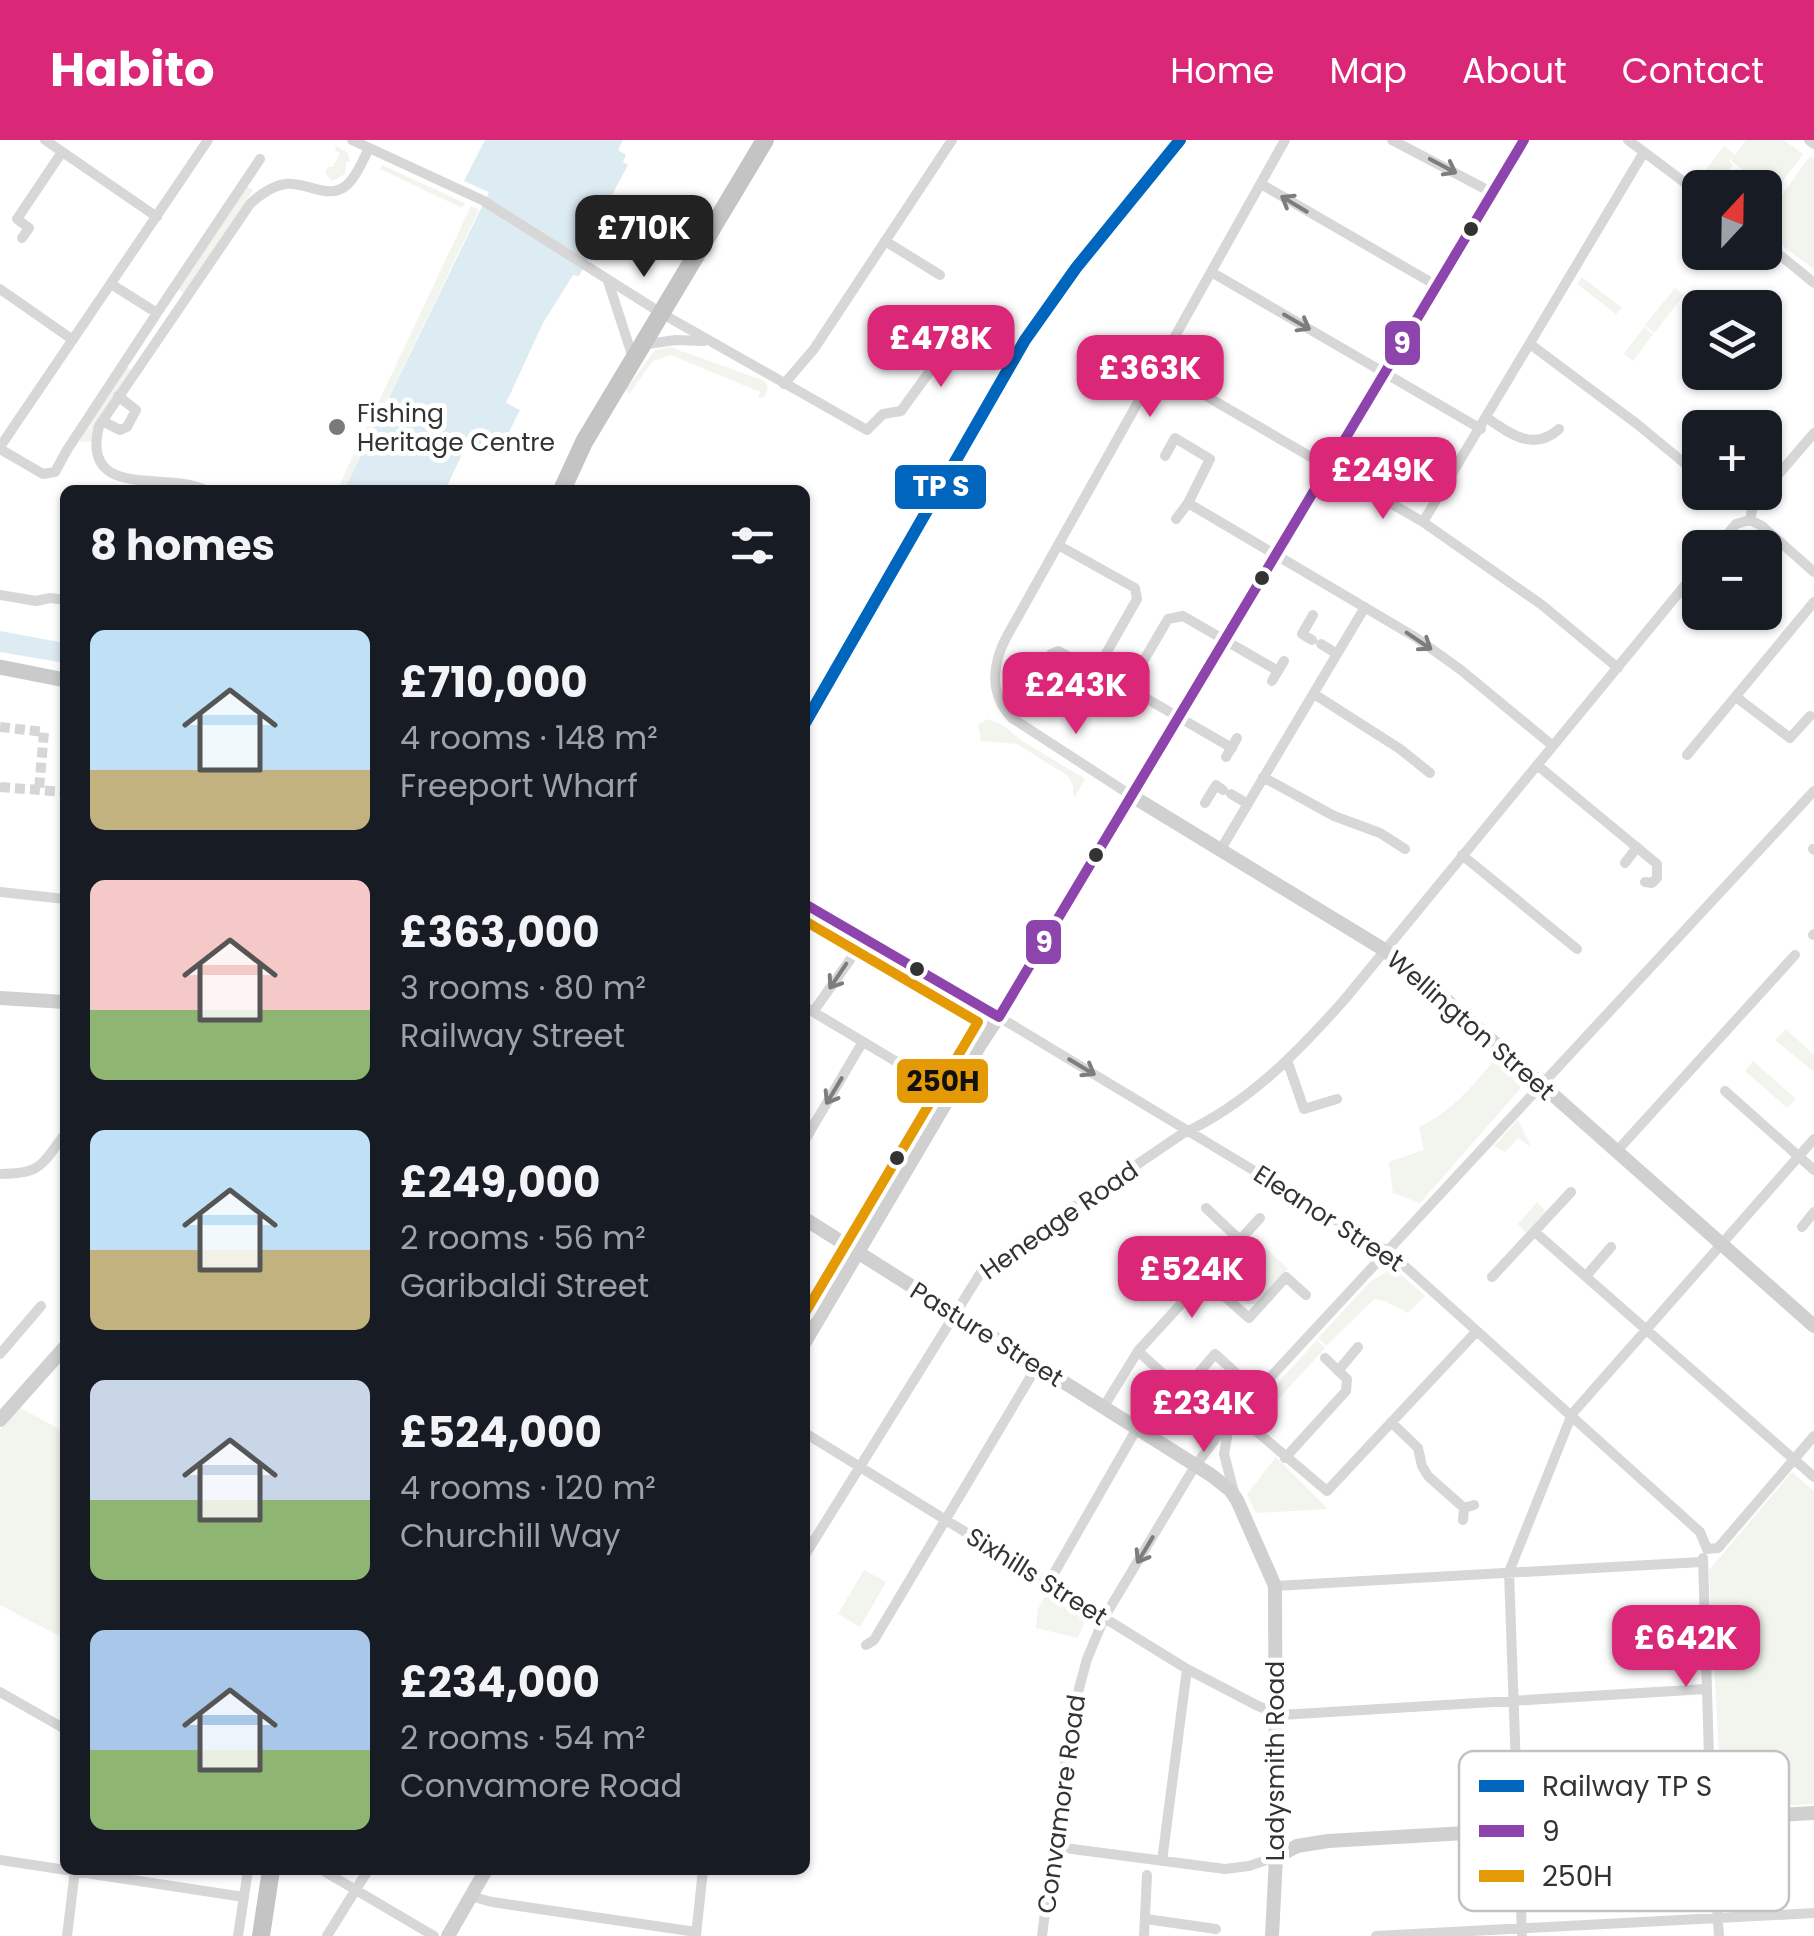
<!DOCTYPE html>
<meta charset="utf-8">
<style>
body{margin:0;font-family:Poppins,sans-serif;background:#20242c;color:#f1f3f6;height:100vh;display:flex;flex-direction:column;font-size:38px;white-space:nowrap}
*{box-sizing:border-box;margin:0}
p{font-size:32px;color:#9ea1a6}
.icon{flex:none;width:55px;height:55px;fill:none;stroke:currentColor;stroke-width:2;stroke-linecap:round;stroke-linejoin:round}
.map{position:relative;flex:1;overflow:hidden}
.panel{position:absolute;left:60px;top:345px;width:750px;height:1390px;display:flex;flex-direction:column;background:#171b24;border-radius:15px;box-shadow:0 2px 8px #0004}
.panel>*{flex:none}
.needle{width:65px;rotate:22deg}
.tools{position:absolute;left:1682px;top:30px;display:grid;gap:20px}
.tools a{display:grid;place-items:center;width:100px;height:100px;border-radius:15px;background:#171b24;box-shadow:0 2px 8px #0004;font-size:50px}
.price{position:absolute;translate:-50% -85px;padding:0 22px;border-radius:20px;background:#db2777;color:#fff;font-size:32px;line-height:65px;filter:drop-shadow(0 2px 5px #0008)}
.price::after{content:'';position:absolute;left:50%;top:60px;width:30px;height:22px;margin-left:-15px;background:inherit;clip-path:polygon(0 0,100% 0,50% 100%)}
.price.current{background:#222;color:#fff}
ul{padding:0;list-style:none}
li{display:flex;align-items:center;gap:30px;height:250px;padding:0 30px}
li span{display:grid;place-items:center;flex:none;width:280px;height:200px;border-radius:15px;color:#555}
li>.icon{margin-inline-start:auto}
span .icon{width:120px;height:120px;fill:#fffc;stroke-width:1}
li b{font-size:42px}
h2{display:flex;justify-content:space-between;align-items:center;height:120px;padding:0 30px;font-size:42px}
header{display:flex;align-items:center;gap:60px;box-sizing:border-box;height:140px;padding:0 50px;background:#db2777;color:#fff}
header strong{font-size:48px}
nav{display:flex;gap:55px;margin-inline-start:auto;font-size:35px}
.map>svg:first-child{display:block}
</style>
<header>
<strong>Habito</strong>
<nav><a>Home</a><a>Map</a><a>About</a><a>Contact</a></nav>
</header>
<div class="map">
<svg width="1814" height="1796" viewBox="0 0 1814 1796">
<rect width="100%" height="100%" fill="#fff"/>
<path fill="#f1f5ed" d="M1746 0H1784L1803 14 1774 53 1731 21 1732 18 1729 21 1733 25 1715 47 1705 41 1709 36 1704 32 1724 6 1735 15Z
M336 6 348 13 350 21 346 22 345 34 332 41 325 33 328 27H333L340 13 335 10Z
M1810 16 1814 19V129L1765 93V79Z
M382 25 465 63 462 68 380 29Z
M247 46 253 50 184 153 177 148Z
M471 66 479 70 344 350H337Z
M1582 137 1622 168 1616 174 1577 144Z
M1675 148 1684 155 1654 193 1645 185Z
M1644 187 1653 194 1633 221 1624 214Z
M670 207 765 241 768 249 764 257 758 258 760 252 671 215 653 221 629 254 626 249 655 210Z
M124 225 132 230 94 287 93 302 76 301Z
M988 579 1001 584 1021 600 1085 639 1074 658 1073 646 1068 636 1017 604 981 601 978 585Z
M1786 889 1814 915V932L1775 900Z
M1497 917 1519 937 1520 949 1420 1063 1393 1053 1389 1022 1424 1010 1419 987C1453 971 1473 945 1497 917Z
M1753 921 1796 959 1787 968 1745 931Z
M1518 980 1531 1007 1518 998 1505 1012 1494 1006Z
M1537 1062 1546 1071 1526 1093 1518 1084Z
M1254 1097 1288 1129 1256 1164H1248L1221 1140 1222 1132Z
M1388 1131 1399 1133 1425 1156 1408 1173 1385 1161 1374 1159 1326 1206 1318 1198 1371 1141Z
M1317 1200 1325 1208 1252 1288 1243 1281Z
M18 1267 65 1292V1499L0 1465V1290Z
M1276 1317 1328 1369 1256 1373 1247 1354Z
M1792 1332 1814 1351V1664L1722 1669 1709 1430Z
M864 1430 886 1442 860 1487 838 1474Z
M1047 1452 1087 1476 1078 1498 1036 1488 1038 1469Z"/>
<path fill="#ddebf3" d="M485 0H623L618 10 626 15 623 22 628 25 585 105 590 116 579 136 573 135 543 183 506 263 520 270 498 314 494 316 467 304 445 350H344L489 52 464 41Z
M0 491 65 503V523L0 512Z"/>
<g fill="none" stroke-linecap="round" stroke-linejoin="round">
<path stroke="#d6d6d6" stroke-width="10" stroke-dasharray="10 5" stroke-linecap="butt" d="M0 587 44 592 39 650
M0 647 65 652"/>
<path stroke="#d7d7d7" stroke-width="10" d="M45 0 157 77
M352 0 482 60 661 173 867 290 883 274 901 271 972 173
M1392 0 1493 53
M1628 0 1700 54
M1809 0 1814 4
M1261 44 1439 147
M22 98 29 88 17 79 62 12
M885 101 940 135
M1765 103 1814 143
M1213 133 1481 289
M608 141 633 218
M0 149 73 200
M157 173 260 19
M1530 204 1637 284 1700 336
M642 205 675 200 704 201
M1156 227 1423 382 1542 465 1618 528
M784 244 814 209 952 0
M1487 278C1510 294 1534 312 1559 289
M102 281 120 290 127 287 136 270 118 256
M0 307 208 0
M0 309 43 334 55 332 67 310 157 173 111 144
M1165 316 1175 298 1210 319 1188 363 1176 379
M205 350C168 331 80 361 99 286L250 64C259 55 273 46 285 44 307 41 329 62 348 44 358 34 363 20 369 8
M1765 350 1814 293
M1188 363 1415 497 1461 530 1553 606
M1750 380 1762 386 1814 432
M1750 380 1753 366 1763 352
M1423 382 1644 12
M1716 408 1736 384 1750 380
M0 455 36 461 50 458 65 460
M1312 500 1302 494 1313 475
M1321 504 1337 514
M1096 531 1125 548
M1039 535 1051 514 1058 511 1096 531 1137 459 1135 448 1058 405
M1272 541 1284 521
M1314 554 1400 609 1430 633
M1736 557 1790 598 1810 576
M1232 608 1130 549 1134 537 1168 479 1183 476 1278 531
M1687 615 1814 462
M1226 617 1237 598
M1537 625 1657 724V738L1652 743 1645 742
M1263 637 1334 676 1380 693 1405 709
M1231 654 1248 664
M1132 656 1012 578C989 554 992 524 1007 496L1285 0
M1205 663 1216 645 1223 650
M1221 709 1365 467
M1813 709 1814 710
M1462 715 1577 809
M1625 723 1637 707
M0 752 65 759
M1813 795 1814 794
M805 867 952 955
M813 872 864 800
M999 877 1389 1112 1700 1392 1707 1409
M1288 923 1304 969 1337 959
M1725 951 1814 1030
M805 1000 862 903
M1616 1012 1795 815
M0 1034C42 1034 41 1025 65 994
M1206 1068 1240 1100
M1802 1087 1814 1072
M1535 1092 1814 1337
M1586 1136 1611 1107
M1492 1137 1571 1052
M1204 1138 1249 1178 1286 1137 1306 1155
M1138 1211 1176 1246 1191 1242 1215 1214 1237 1234
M0 1214 41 1166
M1338 1231 1358 1207
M1103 1268 1138 1211 1260 1078
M1391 1282 1418 1308 1422 1326 1428 1336 1464 1368
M1229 1286 1224 1314 1234 1352
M1256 1291 1327 1351 1476 1192
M805 1293 1187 1529 1258 1566 1281 1575 1706 1549
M1285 1318 1346 1251 1347 1239 1325 1218
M1463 1380 1464 1368 1474 1365
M1707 1409 1718 1408 1814 1296
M805 1415 983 1129 1182 994C1248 964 1298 912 1345 859L1700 427
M1703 1418 1711 1683 1719 1796
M1049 1442 1136 1290
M1275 1446 1701 1422
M866 1505 874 1500 1037 1226
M0 1552 65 1589
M1057 1707 1225 1729 1249 1726 1276 1717
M0 1720 244 1757
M1162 1721 1187 1529
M322 1730 434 1796
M470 1756 492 1762 696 1792
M1146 1779 1216 1789
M696 1795 703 1730
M67 1796 75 1730
M238 1796 248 1730
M327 1796 368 1730
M1042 1796 1053 1711 1057 1707 1055 1693 1073 1571 1087 1519 1105 1476 1195 1326 1227 1284 1814 651
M1144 1796 1147 1735
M1376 1796 1814 1773
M1522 1796 1509 1432 1572 1274 1814 999"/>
<path stroke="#d0d0d0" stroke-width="14" d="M1132 656 1383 809 1429 845 1814 1186
M0 858 65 862
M805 1079 1211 1335 1230 1350 1237 1360 1275 1446 1276 1717 1272 1796
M805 1202 980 905 1018 847 1524 0
M0 1280 65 1207
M1276 1717 1297 1706 1328 1701 1814 1673
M448 1796 486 1730"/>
<path stroke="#cacaca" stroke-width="15" d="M0 527 65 540
M805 764 999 877"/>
<path stroke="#c4c4c4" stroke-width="18" d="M562 350 584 302 765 0
M261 1796 271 1730"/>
<g stroke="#fff" stroke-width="18">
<path id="bus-1" d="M805 764 999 877 1524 0"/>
</g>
<g stroke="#fff" stroke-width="18">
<path id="bus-2" d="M805 781 978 882 805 1173"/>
</g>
<use href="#bus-1" stroke="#8e44ad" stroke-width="10"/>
<use href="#bus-2" stroke="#e39a05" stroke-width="10"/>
<g stroke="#fff" stroke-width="20">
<path id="rail-1" d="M805 583 1025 200 1076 128 1180 0"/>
</g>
<use href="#rail-1" stroke="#0065bd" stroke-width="12"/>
</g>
<defs><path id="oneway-shaft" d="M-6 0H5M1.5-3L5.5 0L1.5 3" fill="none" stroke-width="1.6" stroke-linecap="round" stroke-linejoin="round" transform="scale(2.5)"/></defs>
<g stroke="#7d7d7d">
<use href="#oneway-shaft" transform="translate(1443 26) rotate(28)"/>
<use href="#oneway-shaft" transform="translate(1294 64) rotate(-149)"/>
<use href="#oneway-shaft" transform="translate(1297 182) rotate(30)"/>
<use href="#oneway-shaft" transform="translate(1419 501) rotate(34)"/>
<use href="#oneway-shaft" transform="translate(838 836) rotate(124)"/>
<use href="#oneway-shaft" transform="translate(1082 927) rotate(31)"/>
<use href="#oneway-shaft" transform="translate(834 951) rotate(121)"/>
<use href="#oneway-shaft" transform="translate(1145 1410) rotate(121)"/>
</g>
<g fill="#333" stroke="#fff" stroke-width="4">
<circle cx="1471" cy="89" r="9"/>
<circle cx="1262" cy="438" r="9"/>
<circle cx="1096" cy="715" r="9"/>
<circle cx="917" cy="829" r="9"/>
<circle cx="897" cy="1018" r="9"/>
</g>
<circle fill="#7a7a7a" stroke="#fff" stroke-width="4" cx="337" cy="287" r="10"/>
<g text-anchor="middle" stroke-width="10" stroke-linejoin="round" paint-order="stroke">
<g font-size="25" fill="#333" stroke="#fff" text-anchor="start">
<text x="357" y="282">Fishing<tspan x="357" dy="29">Heritage Centre</tspan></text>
</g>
<g font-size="25" fill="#333" stroke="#fff">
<text transform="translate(1471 885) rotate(41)" y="9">Wellington Street</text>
<text transform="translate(1329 1078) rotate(33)" y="9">Eleanor Street</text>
<text transform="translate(1059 1080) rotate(-35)" y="9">Heneage Road</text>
<text transform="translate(987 1194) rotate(32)" y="9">Pasture Street</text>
<text transform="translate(1037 1436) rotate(32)" y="9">Sixhills Street</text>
<text transform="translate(1275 1621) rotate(-90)" y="9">Ladysmith Road</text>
<text transform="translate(1061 1664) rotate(-82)" y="9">Convamore Road</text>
</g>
</g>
<rect x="1459" y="1611" width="330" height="160" rx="15" fill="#fff" stroke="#c2c2c2" stroke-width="2.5"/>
<rect x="1479" y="1640" width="45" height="12" fill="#0065bd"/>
<rect x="1479" y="1685" width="45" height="12" fill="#8e44ad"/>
<rect x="1479" y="1730" width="45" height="12" fill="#e39a05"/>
<g font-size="28" fill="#333">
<text x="1542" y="1656">Railway TP S</text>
<text x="1542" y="1701">9</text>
<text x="1542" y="1746">250H</text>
</g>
<g stroke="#fff" stroke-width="4">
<rect x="1383" y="179" width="39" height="48" rx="10" fill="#8e44ad"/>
<rect x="893" y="323" width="95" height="48" rx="10" fill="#0065bd"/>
<rect x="1024" y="778" width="39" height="48" rx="10" fill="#8e44ad"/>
<rect x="895" y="917" width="95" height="48" rx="10" fill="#e39a05"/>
</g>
<g font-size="28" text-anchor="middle" font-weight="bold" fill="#fff">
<text x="1402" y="213">9</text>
<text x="941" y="356">TP S</text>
<text x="1044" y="812">9</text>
</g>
<g font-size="28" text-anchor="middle" font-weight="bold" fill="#111">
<text x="943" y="951">250H</text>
</g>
</svg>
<div class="tools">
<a><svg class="needle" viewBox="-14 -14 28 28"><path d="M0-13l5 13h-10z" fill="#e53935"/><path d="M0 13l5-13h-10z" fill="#9ea1a6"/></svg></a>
<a><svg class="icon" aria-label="layers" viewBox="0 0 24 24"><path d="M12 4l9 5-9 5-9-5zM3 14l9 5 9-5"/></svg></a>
<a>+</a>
<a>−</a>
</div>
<b class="price current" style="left:644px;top:140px">£710K</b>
<b class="price" style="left:941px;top:250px">£478K</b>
<b class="price" style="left:1150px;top:280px">£363K</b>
<b class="price" style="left:1383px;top:382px">£249K</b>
<b class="price" style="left:1076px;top:597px">£243K</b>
<b class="price" style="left:1192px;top:1181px">£524K</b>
<b class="price" style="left:1204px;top:1315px">£234K</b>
<b class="price" style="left:1686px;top:1550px">£642K</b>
<section class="panel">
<h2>8 homes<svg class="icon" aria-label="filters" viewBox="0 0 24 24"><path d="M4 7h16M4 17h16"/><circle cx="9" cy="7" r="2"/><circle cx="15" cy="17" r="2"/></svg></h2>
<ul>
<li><span style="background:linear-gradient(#bfe0f5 70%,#c2b280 0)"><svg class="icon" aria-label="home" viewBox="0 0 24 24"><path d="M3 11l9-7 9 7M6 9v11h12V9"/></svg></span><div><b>£710,000</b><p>4 rooms · 148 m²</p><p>Freeport Wharf</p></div></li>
<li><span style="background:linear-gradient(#f6c9c9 65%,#8fb573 0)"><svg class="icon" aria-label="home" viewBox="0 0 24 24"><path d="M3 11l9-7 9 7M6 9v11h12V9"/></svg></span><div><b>£363,000</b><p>3 rooms · 80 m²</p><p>Railway Street</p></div></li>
<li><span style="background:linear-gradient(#bfe0f5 60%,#c2b280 0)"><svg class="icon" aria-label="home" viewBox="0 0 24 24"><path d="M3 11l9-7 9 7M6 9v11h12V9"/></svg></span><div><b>£249,000</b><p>2 rooms · 56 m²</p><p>Garibaldi Street</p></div></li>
<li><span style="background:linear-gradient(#c9d6e8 60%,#8fb573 0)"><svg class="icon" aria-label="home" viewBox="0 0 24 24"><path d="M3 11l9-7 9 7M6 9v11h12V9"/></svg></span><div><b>£524,000</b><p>4 rooms · 120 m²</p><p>Churchill Way</p></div></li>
<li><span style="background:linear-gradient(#a9c7e8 60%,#8fb573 0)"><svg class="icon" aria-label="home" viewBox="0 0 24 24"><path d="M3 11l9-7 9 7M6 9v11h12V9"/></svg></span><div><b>£234,000</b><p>2 rooms · 54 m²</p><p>Convamore Road</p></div></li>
</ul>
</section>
</div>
